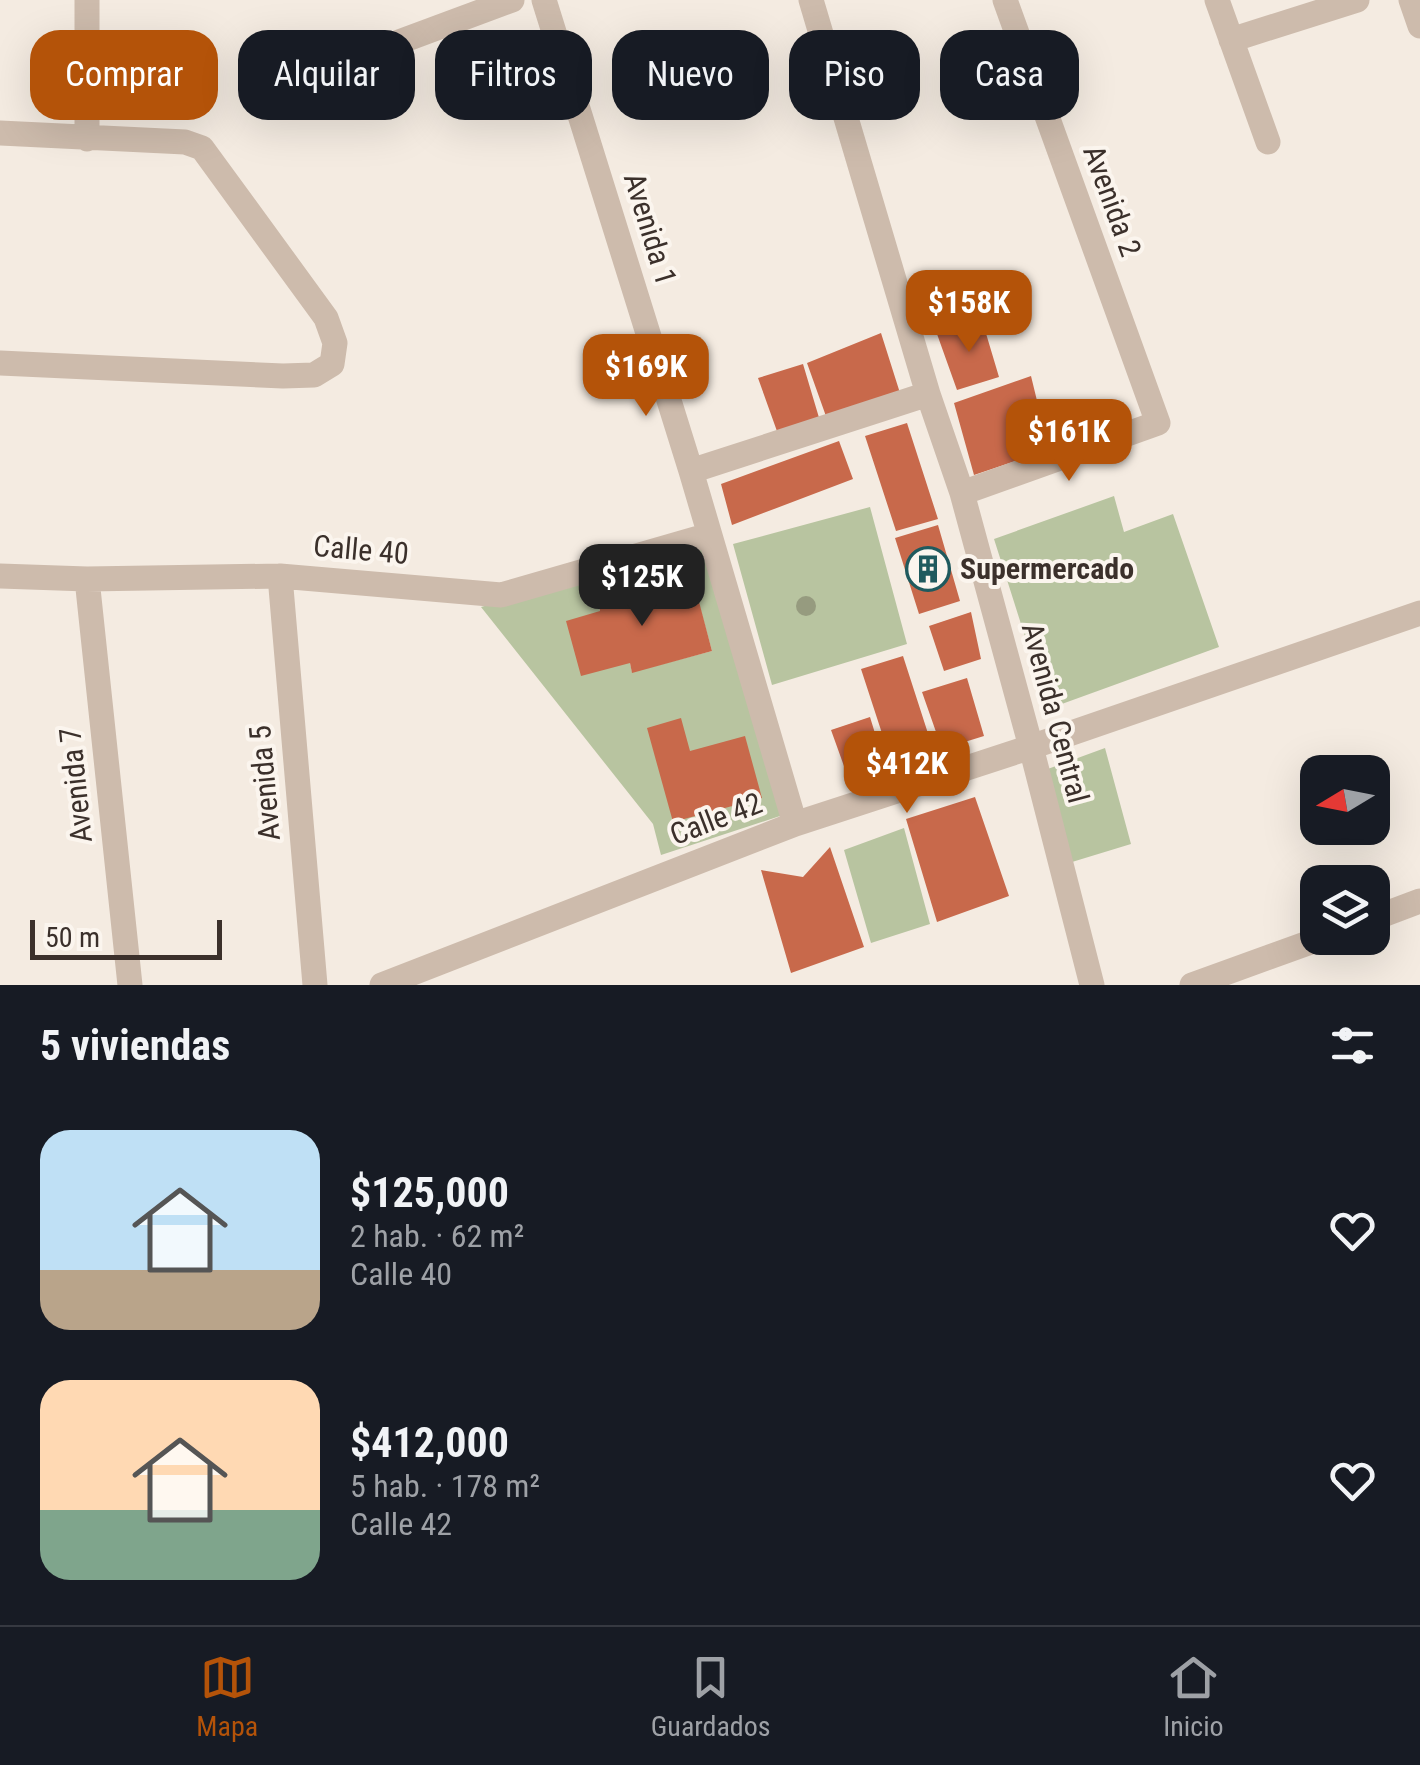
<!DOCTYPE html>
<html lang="es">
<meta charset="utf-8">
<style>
body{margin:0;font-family:"Roboto Condensed",sans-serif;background:#20242c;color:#f1f3f6;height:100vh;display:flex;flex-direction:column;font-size:38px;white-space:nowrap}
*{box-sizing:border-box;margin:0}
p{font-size:32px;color:#9ea1a6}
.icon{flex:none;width:55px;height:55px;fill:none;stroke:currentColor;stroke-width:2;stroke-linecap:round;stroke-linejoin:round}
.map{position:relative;height:985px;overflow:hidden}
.panel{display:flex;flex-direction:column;background:#171b24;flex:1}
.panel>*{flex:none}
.guide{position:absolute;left:30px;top:30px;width:1360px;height:90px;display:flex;gap:20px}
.needle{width:65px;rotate:260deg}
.controls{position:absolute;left:1300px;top:755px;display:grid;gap:20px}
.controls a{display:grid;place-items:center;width:90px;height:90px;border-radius:20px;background:#171b24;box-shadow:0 10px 40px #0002;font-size:50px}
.scale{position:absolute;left:30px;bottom:25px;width:192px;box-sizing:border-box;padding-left:10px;border:5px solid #3b302b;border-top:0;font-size:28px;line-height:35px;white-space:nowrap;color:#3b302b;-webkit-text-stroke:8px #fbf5ee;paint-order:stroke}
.price{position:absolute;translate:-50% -85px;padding:0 22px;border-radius:20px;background:#b45309;color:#fff;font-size:32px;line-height:65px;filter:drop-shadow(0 2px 5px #0008)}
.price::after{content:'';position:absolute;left:50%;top:60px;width:30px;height:22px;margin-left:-15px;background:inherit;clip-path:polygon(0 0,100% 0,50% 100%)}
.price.current{background:#222;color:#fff}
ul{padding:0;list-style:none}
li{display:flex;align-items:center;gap:30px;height:250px;padding:0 40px}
li span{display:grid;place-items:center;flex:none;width:280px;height:200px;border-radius:30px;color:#555}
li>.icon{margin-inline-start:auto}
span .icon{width:120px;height:120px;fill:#fffc;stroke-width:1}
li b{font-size:42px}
h2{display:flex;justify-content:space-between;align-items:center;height:120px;padding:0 40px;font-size:42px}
.pill{padding:0 35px;border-radius:30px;background:#171b24;box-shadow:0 10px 40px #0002;font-size:35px;line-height:90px}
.pill.current{background:#b45309;color:#fff}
.tab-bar{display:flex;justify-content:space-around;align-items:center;height:140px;border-top:2px solid #363941;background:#171b24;font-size:28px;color:#9ea1a6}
.tab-bar a{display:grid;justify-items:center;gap:5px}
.tab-bar .current{color:#b45309}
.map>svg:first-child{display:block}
</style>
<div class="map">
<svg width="1420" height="985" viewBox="0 0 1420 985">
<rect width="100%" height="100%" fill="#f4ebe1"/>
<path fill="#b8c4a0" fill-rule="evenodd" d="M1114 496 1124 532 1173 514 1219 647 1048 709 994 539Z
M870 507 907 644 772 685 733 544Z
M702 545 783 815 661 855 653 824 481 607ZM691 575 712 651 632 672 630 663 600 611 598 600Z
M1105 748 1131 844 1072 862 1045 770Z
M904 828 930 924 871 943 844 850Z"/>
<path fill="#c8694b" d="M982 320 999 377 957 390 937 334Z
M881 333 900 393 827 419 807 363Z
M803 364 820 421 778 434 758 378Z
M1031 376 1049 450 974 475 954 403Z
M907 423 938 519 896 531 865 436Z
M839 441 853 479 732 525 721 484Z
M938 525 960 601 919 614 895 538Z
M692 575 712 651 632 673 630 663 581 676 566 621 600 611 598 600Z
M971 612 981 659 944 671 929 626Z
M903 656 934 752 892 764 861 669Z
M967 678 984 736 942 749 922 692Z
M870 717 886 769 849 780 831 730Z
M681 718 690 751 745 736 762 798 673 822 647 728Z
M975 797 1009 896 937 922 906 819Z
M830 847 864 947 791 973 761 870 803 877Z"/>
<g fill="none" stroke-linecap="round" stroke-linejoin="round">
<path stroke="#cdbbac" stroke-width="25" d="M87 0V139
M544 0 691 471 795 824
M811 0 928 394 962 493 1031 747 1092 985
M1217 0 1268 142
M1411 0 1420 26
M1231 40 1357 0
M399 42 512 0
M0 133 185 142 202 148 326 318 335 343 332 364 314 375 283 376 0 363
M691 471 928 394
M962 493 1158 423 1005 0
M0 576 87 579 280 576 501 595 709 535
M280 576 315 985
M87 579 130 985
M1372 919 1420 901
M382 985 795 824 1031 747 1420 613
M1192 985 1322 938"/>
</g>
<circle fill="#969b7f" cx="806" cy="606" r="10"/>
<defs>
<g id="building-ring" transform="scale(2.25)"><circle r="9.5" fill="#fbf5ee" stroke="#1f5a5e" stroke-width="1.5"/><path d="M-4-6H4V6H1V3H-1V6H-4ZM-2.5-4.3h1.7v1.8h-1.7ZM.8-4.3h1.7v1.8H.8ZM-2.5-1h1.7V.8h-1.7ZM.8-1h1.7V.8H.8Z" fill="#1f5a5e"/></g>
</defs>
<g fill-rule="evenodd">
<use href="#building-ring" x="928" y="569"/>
</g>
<g text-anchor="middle" stroke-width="8" stroke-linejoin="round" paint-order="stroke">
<g font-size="30" fill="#3b302b" stroke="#fbf5ee">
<text transform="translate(1112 201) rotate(70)" y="10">Avenida 2</text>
<text transform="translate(650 229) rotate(73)" y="10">Avenida 1</text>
<text transform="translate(361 550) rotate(5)" y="10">Calle 40</text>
<text transform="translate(1055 713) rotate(75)" y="10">Avenida Central</text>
<text transform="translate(265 783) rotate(-95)" y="10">Avenida 5</text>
<text transform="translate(76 785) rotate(-96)" y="10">Avenida 7</text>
<text transform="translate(716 819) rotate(-21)" y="10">Calle 42</text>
</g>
<g font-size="30" font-weight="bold" fill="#3b302b" stroke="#fbf5ee" text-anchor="start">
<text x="960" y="579">Supermercado</text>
</g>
</g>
</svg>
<div class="controls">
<a><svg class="needle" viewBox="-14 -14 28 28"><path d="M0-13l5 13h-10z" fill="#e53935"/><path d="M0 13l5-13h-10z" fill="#9ea1a6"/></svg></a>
<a><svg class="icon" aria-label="layers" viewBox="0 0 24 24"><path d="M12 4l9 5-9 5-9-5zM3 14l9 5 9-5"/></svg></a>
</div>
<div class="scale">50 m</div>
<b class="price" style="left:969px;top:355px">$158K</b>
<b class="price" style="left:646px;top:419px">$169K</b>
<b class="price" style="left:1069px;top:484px">$161K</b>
<b class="price current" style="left:642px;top:629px">$125K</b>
<b class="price" style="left:907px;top:816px">$412K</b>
<div class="guide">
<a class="pill current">Comprar</a>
<a class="pill">Alquilar</a>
<a class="pill">Filtros</a>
<a class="pill">Nuevo</a>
<a class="pill">Piso</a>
<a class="pill">Casa</a>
</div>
</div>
<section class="panel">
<h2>5 viviendas<svg class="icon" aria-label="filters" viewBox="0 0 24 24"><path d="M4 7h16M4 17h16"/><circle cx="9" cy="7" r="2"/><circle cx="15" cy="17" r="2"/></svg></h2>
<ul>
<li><span style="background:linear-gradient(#bfe0f5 70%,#b9a48a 0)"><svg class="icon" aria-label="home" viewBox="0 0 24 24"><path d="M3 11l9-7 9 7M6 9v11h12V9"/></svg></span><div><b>$125,000</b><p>2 hab. · 62 m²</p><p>Calle 40</p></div><svg class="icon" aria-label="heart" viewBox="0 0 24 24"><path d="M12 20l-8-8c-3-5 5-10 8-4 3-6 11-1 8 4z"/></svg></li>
<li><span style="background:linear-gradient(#ffd9b3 65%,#7fa58c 0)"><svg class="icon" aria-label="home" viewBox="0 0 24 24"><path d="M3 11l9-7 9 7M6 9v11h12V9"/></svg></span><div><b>$412,000</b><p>5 hab. · 178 m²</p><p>Calle 42</p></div><svg class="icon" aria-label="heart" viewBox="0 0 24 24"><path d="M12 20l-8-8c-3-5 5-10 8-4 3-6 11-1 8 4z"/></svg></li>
</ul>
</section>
<nav class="tab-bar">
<a class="current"><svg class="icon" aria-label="map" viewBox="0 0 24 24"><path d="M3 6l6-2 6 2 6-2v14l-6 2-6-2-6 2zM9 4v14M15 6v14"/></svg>Mapa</a>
<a><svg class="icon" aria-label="saved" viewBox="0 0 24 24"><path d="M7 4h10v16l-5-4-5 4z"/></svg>Guardados</a>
<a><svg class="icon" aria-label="home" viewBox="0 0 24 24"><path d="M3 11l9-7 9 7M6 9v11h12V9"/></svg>Inicio</a>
</nav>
